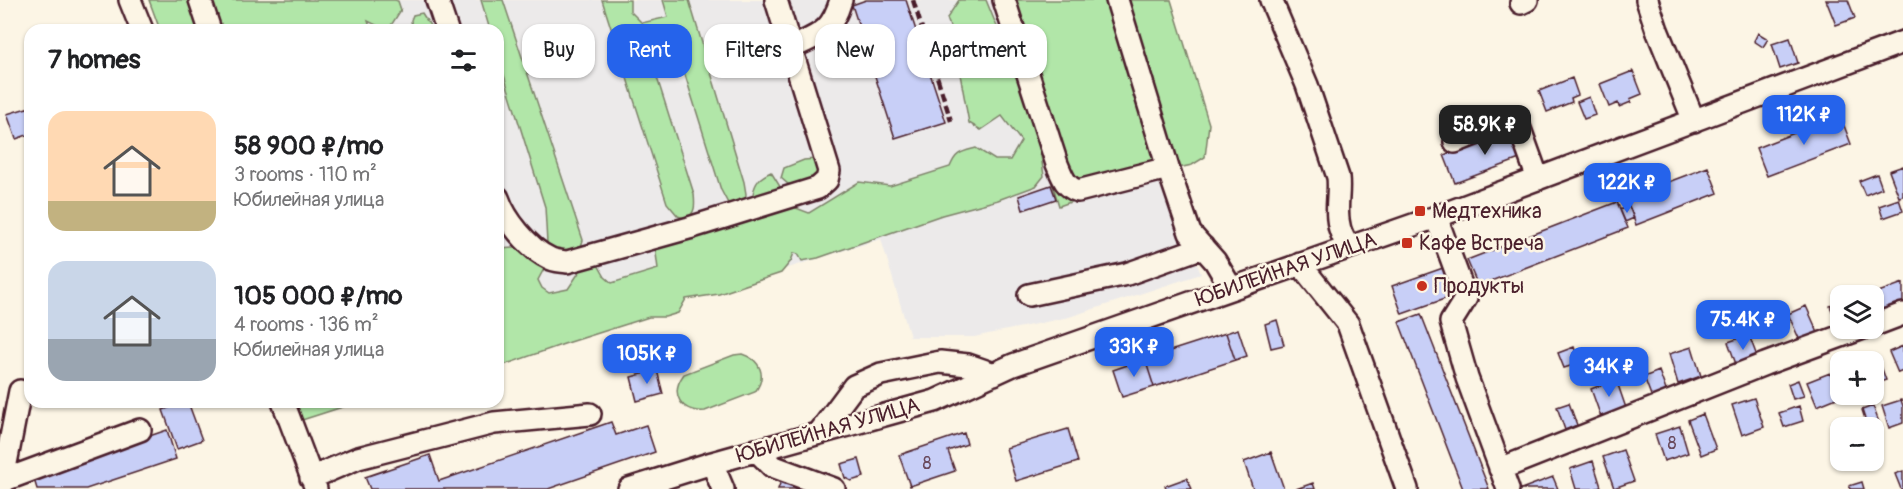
<!DOCTYPE html>
<meta charset="utf-8">
<style>
body{margin:0;font-family:Pangolin,sans-serif;background:#f6f6f6;color:#202124;height:100vh;display:flex;flex-direction:column;font-size:22px;white-space:nowrap}
*{box-sizing:border-box;margin:0}
p{font-size:20px;color:#757577}
.icon{flex:none;width:33px;height:33px;fill:none;stroke:currentColor;stroke-width:2;stroke-linecap:round;stroke-linejoin:round}
.map{position:relative;flex:1;overflow:hidden}
.details{position:absolute;left:24px;top:24px;width:480px;height:384px;display:flex;flex-direction:column;background:#fff;border-radius:18px;box-shadow:0 2px 4px #0004}
.details>*{flex:none}
.hud{position:absolute;left:522px;top:24px;width:570px;height:54px;display:flex;gap:12px}
.tools{position:absolute;left:1830px;top:285px;display:grid;gap:12px}
.tools a{display:grid;place-items:center;width:54px;height:54px;border-radius:12px;background:#fff;box-shadow:0 2px 4px #0004;font-size:30px}
.price{position:absolute;translate:-50% -51px;padding:0 14px;border-radius:12px;background:#2563eb;color:#fff;font-size:20px;line-height:39px;filter:drop-shadow(0 2px 3px #0008)}
.price::after{content:'';position:absolute;left:50%;top:36px;width:18px;height:14px;margin-left:-9px;background:inherit;clip-path:polygon(0 0,100% 0,50% 100%)}
.price.selected{background:#222;color:#fff}
ul{padding:0;list-style:none}
li{display:flex;align-items:center;gap:18px;height:150px;padding:0 24px}
li span{display:grid;place-items:center;flex:none;width:168px;height:120px;border-radius:18px;color:#555}
li>.icon{margin-inline-start:auto}
span .icon{width:72px;height:72px;fill:#fffc;stroke-width:1}
li b{font-size:26px}
h2{display:flex;justify-content:space-between;align-items:center;height:72px;padding:0 24px;font-size:26px}
.pill{padding:0 21px;border-radius:18px;background:#fff;box-shadow:0 2px 4px #0004;font-size:21px;line-height:54px}
.pill.selected{background:#2563eb;color:#fff}
.map>svg:first-child{display:block}
</style>
<div class="map">
<svg width="1903" height="489" viewBox="0 0 1903 489">
<rect width="100%" height="100%" fill="#fcf5e5"/>
<filter id="ink" filterUnits="userSpaceOnUse"><feTurbulence type="fractalNoise" baseFrequency=".0167" numOctaves="2"/><feDisplacementMap in="SourceGraphic" scale="12" xChannelSelector="R" yChannelSelector="G"/><feConvolveMatrix kernelMatrix="1 2 1 2 8 2 1 2 1" color-interpolation-filters="sRGB"/></filter>
<g filter="url(#ink)">
<path fill="#eceaea" d="M361 0H997L1060 205 1151 174 1163 179 1201 274 1069 317 974 337H910L881 239 498 358V30H371Z"/>
<path fill="#b1e6a8" stroke="#7e826a" stroke-width="1.5" d="M149 0H395L398 1 401 10 390 27 378 26 368 21 371 30H160Z
M481 0H503L583 240 581 247 574 255 552 251 547 243 545 207 498 56V30H490Z
M602 0H630V11L642 23 668 17 663 0H689L744 182 746 194 745 202 730 207 721 190 676 46 662 51 652 62 694 194C695 205 696 213 686 219L678 216 667 203Z
M959 0H986C1009 57 1037 114 1044 176L1036 186 998 200 942 215 818 258 802 261 798 254 794 253 791 261 781 273 719 294 686 299 678 313 665 317H649L564 344 498 367V250C520 245 530 249 546 265L538 280 542 288 549 293 568 289 584 265 597 263 605 277 612 283 658 269 655 246 725 225 771 214 772 209 761 202 753 194C755 182 760 177 771 172L787 198 788 205 809 213 859 182 890 186 950 167C956 152 961 152 976 148L995 160H1010L1021 141 1002 116 981 130 969 123 953 36 947 18Z
M997 0H1171L1209 124 1205 157 1192 165 1151 174 1059 206Z
M422 13 432 29 433 30H412L411 20 413 15Z
M816 159 824 176 804 189 788 184 781 178 784 168 804 160Z
M742 354C761 360 767 376 755 392L705 411C681 413 669 394 684 374L734 355Z
M296 402H358L302 420Z"/>
<path fill="#c8cff7" stroke="#4a1f2b" stroke-width="1.5" d="M866 0H906L946 122 895 138 852 5Z
M1826 0H1848L1855 18 1836 25Z
M1758 33 1768 39 1763 47 1754 41Z
M1790 38 1798 63 1780 69 1772 44Z
M1633 71 1642 94 1630 99 1631 102 1619 107 1618 103 1609 107 1600 84Z
M1572 78 1578 95 1571 98 1572 102 1547 112 1539 91Z
M1589 97 1595 115 1584 119 1577 102Z
M30 107V134L16 139 7 114Z
M1840 115 1851 144 1767 176 1756 148Z
M1514 128 1525 157 1455 183 1444 155Z
M1903 166V196L1899 197 1889 171Z
M1708 167 1718 193 1636 225 1626 198Z
M1877 174 1882 188 1865 195 1859 181Z
M1051 185 1056 199 1023 210 1019 196Z
M1899 199 1903 211 1883 218 1879 206Z
M1617 202 1628 228 1478 286 1467 260Z
M1629 206 1634 218 1625 222 1620 210Z
M1443 268 1453 296 1402 314 1392 286Z
M1903 283V305L1880 314 1873 294Z
M1840 301V328L1830 306Z
M1806 306 1819 335 1801 343 1788 314Z
M1732 310 1735 323 1720 328 1716 314Z
M1421 314 1489 489H1463L1399 322Z
M1277 320 1284 345 1271 348 1265 324Z
M1238 329 1247 356 1235 360 1226 333Z
M1226 333 1235 360 1154 387 1145 359Z
M1749 335 1758 359 1737 367 1728 342Z
M1903 346V371L1898 373 1889 352Z
M1574 347 1580 363 1564 368 1558 353Z
M1692 347 1701 376 1678 384 1669 354Z
M1878 358 1886 380 1874 384V362H1868Z
M1145 359 1154 387 1122 397 1113 370Z
M657 370 663 394 637 401 631 377Z
M1659 371 1667 393 1652 398 1644 377Z
M1830 373 1839 397 1817 406 1807 382Z
M1616 379 1626 408 1601 417 1591 389Z
M1798 380 1804 396 1793 399 1788 384Z
M1754 398 1764 427 1742 435 1732 405Z
M1901 400 1903 406V423L1889 428 1882 406Z
M184 402H188L202 440 177 449 163 410Z
M1569 403 1577 425 1565 430 1557 407Z
M1799 406 1803 421 1784 427 1779 413Z
M1873 406 1881 428 1874 430V428H1868L1862 410Z
M1703 414 1716 449 1701 455 1688 420Z
M611 422 616 435 646 425 655 452 548 489H370L365 477 430 455 439 481Z
M1680 426 1688 453 1664 461 1655 434Z
M1068 429 1078 462 1016 481 1006 448Z
M167 430 176 459 86 489H37L33 476Z
M964 433 967 444 948 451 955 471 910 486 899 455Z
M1623 450 1634 481 1614 488 1603 457Z
M1271 452 1284 489H1253L1244 462Z
M859 459 864 477 851 481 845 478 841 464Z
M1593 461 1601 487 1594 489H1576L1570 469Z
M1903 471V489H1901L1895 474Z
M1553 477 1558 489H1521Z
M782 478 812 489H778Z
M1187 478 1192 489H1166L1165 486Z
M1862 482 1864 489H1850L1849 486Z
M1313 483 1315 489H1296Z"/>
<g fill="none" stroke-linecap="round" stroke-linejoin="round">
<g stroke="#4a1f2b" stroke-width="26">
<path id="minor" d="M130 0 142 30
M200 0 210 30
M437 0 447 30
M1004 0 1057 164C1062 176 1065 187 1078 191L1168 168
M1117 0 1168 168 1190 233 1215 261 1231 288
M1271 0 1307 85 1338 177C1340 193 1335 209 1339 225 1340 233 1345 240 1348 247
M1647 0 1657 30 1694 121
M1521 3 1527 0
M791 48C820 34 831 33 841 0
M1455 142 1516 118 1538 179
M498 198C505 219 528 248 549 258 554 261 561 261 567 262L689 228 818 188 827 180 829 171 776 0
M1436 217 1466 298 1451 322 1467 378 1508 489
M1300 264 1348 324 1407 489
M1029 295 1127 274 1203 247
M1874 325 1903 314
M283 402 316 489
M819 433 854 386 881 374 940 362 968 365 994 374
M756 450 772 466 834 489
M712 463 723 489
M1500 469 1765 364 1863 328
M311 478 358 458 494 423 590 414
M0 480 2 481 140 430
M1 489 20 391
M629 489 712 463 935 401 1013 365 1436 217 1903 42"/>
</g>
<use href="#minor" stroke="#fcf5e5" stroke-width="21"/>
<path stroke="#4a1f2b" stroke-width="4.5" stroke-dasharray="9 4.5" stroke-linecap="butt" d="M913 0 951 121"/>
</g>
</g>
<g fill="#c8321e" stroke="#fcf5e5" stroke-width="2">
<rect x="1414" y="205" width="12" height="12" rx="3"/>
<rect x="1401" y="237" width="12" height="12" rx="3"/>
<circle cx="1422" cy="286" r="6"/>
</g>
<g text-anchor="middle" stroke-width="5" stroke-linejoin="round" paint-order="stroke">
<g font-size="18" fill="#6a4b5e">
<text x="1672" y="449">8</text>
<text x="927" y="469">8</text>
</g>
<g font-size="21" fill="#4a1f2b" stroke="#fcf5e5" text-anchor="start">
<text x="1432" y="218">Медтехника</text>
<text x="1419" y="250">Кафе Встреча</text>
<text x="1434" y="293">Продукты</text>
</g>
<g font-size="21" fill="#4a1f2b" stroke="#fcf5e5">
<text transform="translate(1286 269) rotate(-19)" y="7">ЮБИЛЕЙНАЯ УЛИЦА</text>
<text transform="translate(828 430) rotate(-16)" y="7">ЮБИЛЕЙНАЯ УЛИЦА</text>
</g>
</g>
</svg>
<div class="tools">
<a><svg class="icon" aria-label="layers" viewBox="0 0 24 24"><path d="M12 4l9 5-9 5-9-5zM3 14l9 5 9-5"/></svg></a>
<a>+</a>
<a>−</a>
</div>
<b class="price" style="left:1804px;top:146px">112K ₽</b>
<b class="price selected" style="left:1485px;top:156px">58.9K ₽</b>
<b class="price" style="left:1627px;top:214px">122K ₽</b>
<b class="price" style="left:1743px;top:351px">75.4K ₽</b>
<b class="price" style="left:1134px;top:378px">33K ₽</b>
<b class="price" style="left:647px;top:385px">105K ₽</b>
<b class="price" style="left:1609px;top:398px">34K ₽</b>
<div class="hud">
<a class="pill">Buy</a>
<a class="pill selected">Rent</a>
<a class="pill">Filters</a>
<a class="pill">New</a>
<a class="pill">Apartment</a>
</div>
<section class="details">
<h2>7 homes<svg class="icon" aria-label="filters" viewBox="0 0 24 24"><path d="M4 7h16M4 17h16"/><circle cx="9" cy="7" r="2"/><circle cx="15" cy="17" r="2"/></svg></h2>
<ul>
<li><span style="background:linear-gradient(#ffd9b3 75%,#c2b280 0)"><svg class="icon" aria-label="home" viewBox="0 0 24 24"><path d="M3 11l9-7 9 7M6 9v11h12V9"/></svg></span><div><b>58 900 ₽/mo</b><p>3 rooms · 110 m²</p><p>Юбилейная улица</p></div></li>
<li><span style="background:linear-gradient(#c9d6e8 65%,#9aa5b1 0)"><svg class="icon" aria-label="home" viewBox="0 0 24 24"><path d="M3 11l9-7 9 7M6 9v11h12V9"/></svg></span><div><b>105 000 ₽/mo</b><p>4 rooms · 136 m²</p><p>Юбилейная улица</p></div></li>
</ul>
</section>
</div>
